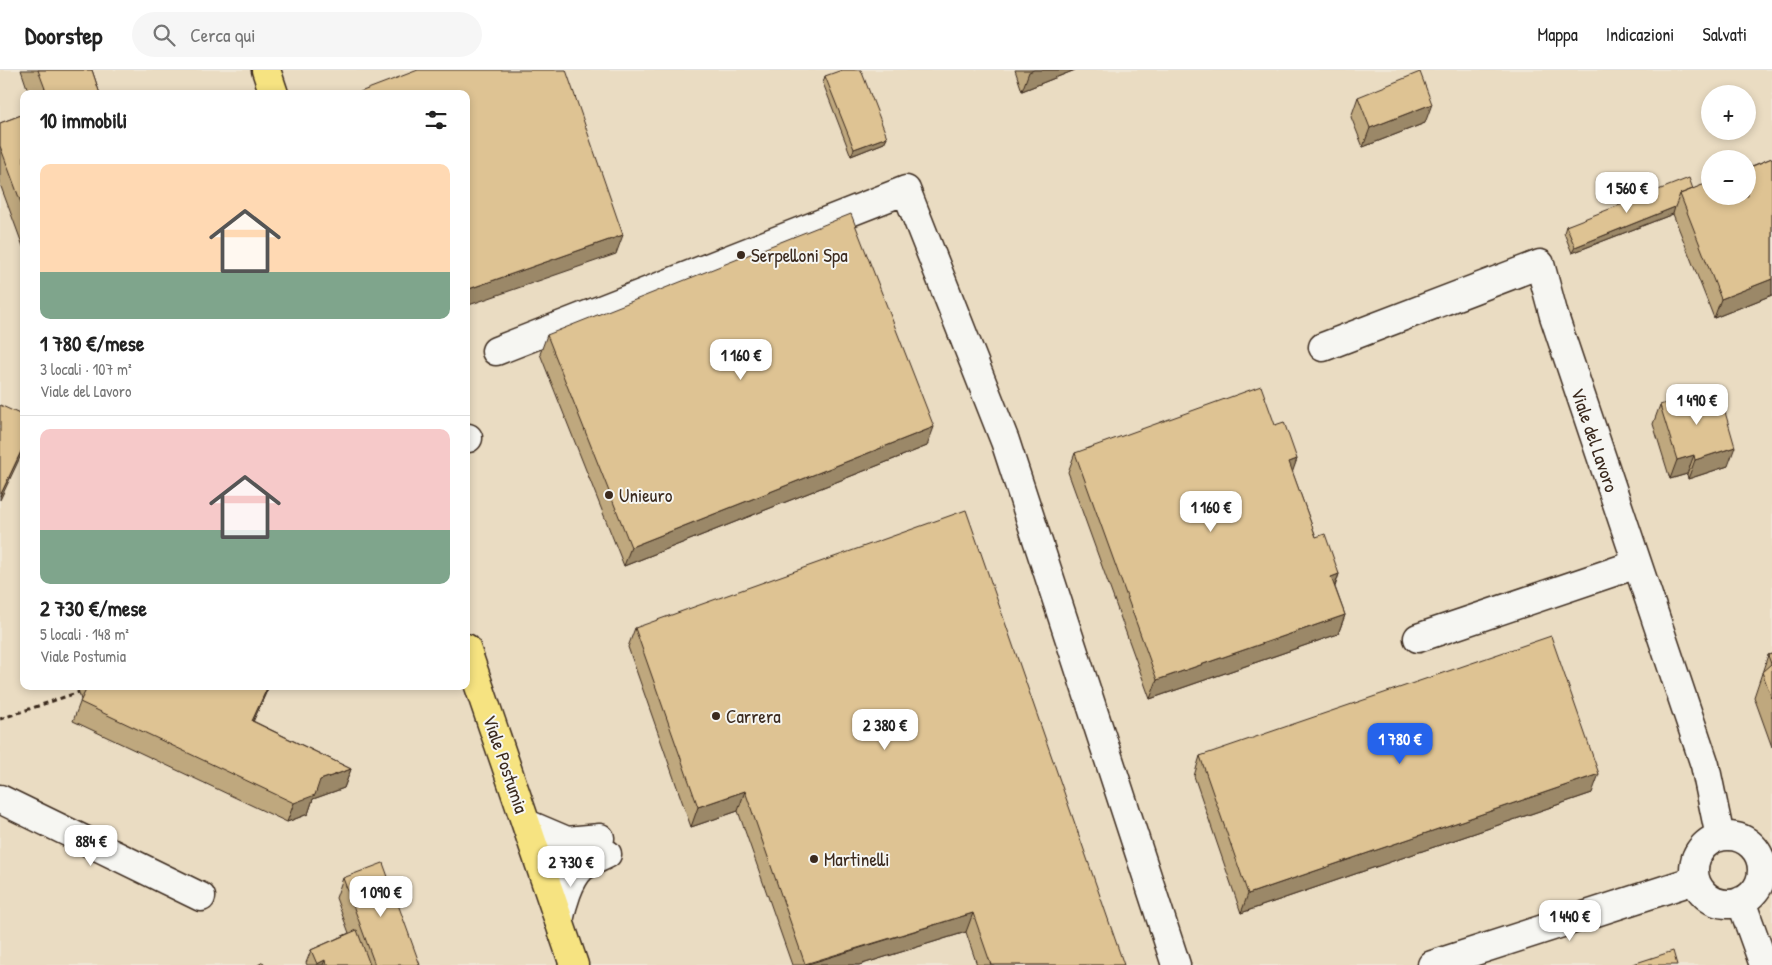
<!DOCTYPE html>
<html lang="it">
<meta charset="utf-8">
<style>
body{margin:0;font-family:"Patrick Hand",sans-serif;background:#f6f6f6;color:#222;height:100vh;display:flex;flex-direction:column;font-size:19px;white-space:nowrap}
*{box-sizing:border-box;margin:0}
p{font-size:16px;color:#767676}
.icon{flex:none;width:28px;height:28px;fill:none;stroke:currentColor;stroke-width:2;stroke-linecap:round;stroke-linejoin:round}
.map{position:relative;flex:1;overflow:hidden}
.sheet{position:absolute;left:20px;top:20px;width:450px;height:600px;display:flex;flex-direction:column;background:#fff;border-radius:10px;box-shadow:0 2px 8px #0003}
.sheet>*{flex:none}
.fabs{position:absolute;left:1701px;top:15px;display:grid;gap:10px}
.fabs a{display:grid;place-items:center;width:55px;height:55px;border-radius:50%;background:#fff;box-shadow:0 2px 8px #0003;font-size:25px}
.price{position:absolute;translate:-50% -42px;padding:0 11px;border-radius:10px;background:#fff;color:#222;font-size:16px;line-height:32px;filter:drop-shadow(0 1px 2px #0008)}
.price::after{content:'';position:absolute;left:50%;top:30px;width:15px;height:11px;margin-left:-8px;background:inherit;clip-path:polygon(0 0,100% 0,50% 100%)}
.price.active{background:#2563eb;color:#fff}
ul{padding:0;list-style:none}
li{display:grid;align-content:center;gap:10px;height:265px;padding:0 20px}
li+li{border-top:1px solid #e0e0e0}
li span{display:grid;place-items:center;height:155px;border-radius:10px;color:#555}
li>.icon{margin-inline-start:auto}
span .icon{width:90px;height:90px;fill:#fffc;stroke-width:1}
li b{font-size:21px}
h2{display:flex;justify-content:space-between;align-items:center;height:60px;padding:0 20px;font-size:21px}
header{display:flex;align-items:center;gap:30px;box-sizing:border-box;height:70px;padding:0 25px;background:#fff;border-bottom:1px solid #e0e0e0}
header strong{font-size:24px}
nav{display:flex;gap:28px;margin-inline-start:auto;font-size:18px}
.search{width:350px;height:45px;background:#f6f6f6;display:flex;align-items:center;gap:12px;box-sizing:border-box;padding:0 18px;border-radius:28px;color:#767676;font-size:19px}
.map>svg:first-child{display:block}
</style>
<header>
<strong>Doorstep</strong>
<div class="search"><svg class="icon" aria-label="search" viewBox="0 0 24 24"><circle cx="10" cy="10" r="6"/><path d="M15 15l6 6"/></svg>Cerca qui</div>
<nav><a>Mappa</a><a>Indicazioni</a><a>Salvati</a></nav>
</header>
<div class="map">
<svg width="1772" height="895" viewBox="0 0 1772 895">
<rect width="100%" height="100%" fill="#efe7d6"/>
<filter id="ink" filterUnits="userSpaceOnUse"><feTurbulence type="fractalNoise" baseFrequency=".02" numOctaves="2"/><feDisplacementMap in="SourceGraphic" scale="10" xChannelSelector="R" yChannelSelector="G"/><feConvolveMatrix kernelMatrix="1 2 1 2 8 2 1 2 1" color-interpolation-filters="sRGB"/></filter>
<g filter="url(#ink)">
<path fill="#eadcc2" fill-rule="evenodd" d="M0 0H1772V895H0ZM24 24H466V616H24ZM1710 24H1748V61H1710ZM1710 89H1748V126H1710Z"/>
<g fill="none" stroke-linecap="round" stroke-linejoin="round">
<g stroke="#3b2a1e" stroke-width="31">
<path id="minor" d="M1323 277 1540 194 1554 246 1705 695 1720 767
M496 281 906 120 1005 371 1176 895
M466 368H468
M1418 568 1637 494
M0 729 201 827
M527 754 567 771 600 768
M1694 800a34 34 0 1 1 68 0a34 34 0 1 1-68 0Z
M1741 831 1764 895
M559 851C562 835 569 809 582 797 589 792 599 788 607 784
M1432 895 1695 810"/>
</g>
<g stroke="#3b2a1e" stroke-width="31">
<path id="major" d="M266 0 274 24
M466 578 574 895"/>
</g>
<path stroke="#3b2a1e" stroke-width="3" stroke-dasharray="5 4" stroke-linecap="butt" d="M0 649 79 622"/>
<use href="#minor" stroke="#f6f6f2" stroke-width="28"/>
<use href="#major" stroke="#f6e381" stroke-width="28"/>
</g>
<path fill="#bfa87e" stroke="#3b2a1e" d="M21 0H92L100 24H29Z
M1015 0H1075L1022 21Z
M825 6 887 67 884 73 851 86 823 13Z
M1358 27 1425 53 1363 77 1351 47Z
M24 44V179L0 114V53Z
M1772 88V225L1714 248 1673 144 1572 183 1564 163 1566 156 1693 119Z
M547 265 927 376 624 496 540 284Z
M1660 335 1728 396 1688 409 1687 404 1670 409 1653 354Z
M1075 383 1297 389 1292 401 1316 467 1339 504 1335 517 1345 545 1338 564 1150 629 1068 402Z
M635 558 1124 895H977L966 862 859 895H792L738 741 691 757 628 577Z
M1772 584V677L1754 627 1768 585Z
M77 616H269L253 651 351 699 344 718 313 729 308 744 287 752 73 651 81 630Z
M1200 686 1592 723 1241 843 1194 706Z
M343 808 420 895H307L306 893 311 880 349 863 336 828Z"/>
<path fill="#9b8867" stroke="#3b2a1e" d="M1034 0H1075L1022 21 1029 2Z
M1432 34 1425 53 1363 77 1370 58Z
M887 67 884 73 851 86 854 79Z
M1675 137 1673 144 1572 183 1575 177Z
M623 165 616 184 466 236V220Z
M1772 209V225L1714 248 1721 229Z
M934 357 927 376 624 496 631 477Z
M24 375V379L0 430V426Z
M1735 377 1728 396 1688 409 1695 390Z
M1694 385 1687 404 1670 409 1677 390Z
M1297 389 1290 409 1289 392Z
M1339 504 1332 523 1331 507Z
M1345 545 1338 564 1150 629 1157 610Z
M268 616H269L245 670 252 651Z
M351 699 344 718 313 729 308 744 287 752 294 733 320 710Z
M1599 704 1592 723 1241 843 1248 824Z
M745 721 738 741 691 757 698 737Z
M973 843 966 862 859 895H805Z
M325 890 323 895H316L317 894Z"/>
<path fill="#dec393" stroke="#3b2a1e" d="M38 0H92L100 24H47Z
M418 0H566L623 165 466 220V24H360V22Z
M842 0H861L887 67 854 79 825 6Z
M1420 2 1432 34 1370 58 1358 27Z
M24 44V141L0 76V53Z
M1772 88V209L1721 229 1680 124 1710 112V126H1748V98Z
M1689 108 1693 119 1680 124 1675 137 1575 177 1566 156Z
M851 144 934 357 631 477 547 265Z
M1261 316 1275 355 1284 352 1297 389 1289 392 1316 467 1325 464 1339 504 1331 507 1345 545 1157 610 1075 383Z
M1710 319 1716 337 1723 335 1735 377 1695 390 1694 385 1677 390 1660 335Z
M0 335 24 346V375L0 426Z
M966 440 1124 895H991L973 843 805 894 745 721 698 737 635 558Z
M1551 566 1599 704 1248 824 1200 686Z
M1772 584V629L1762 602 1771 594 1768 585Z
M88 616H268L252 651 351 699 320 710 315 725 294 733 80 632Z
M383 793 420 895H375L343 808Z
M357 860 370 895H326L325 890 317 894 311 880Z
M1673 881 1677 895H1630Z
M263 892 265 895H258Z"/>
</g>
<g fill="#3b2a1e" stroke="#f6f6f2" stroke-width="2">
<circle cx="741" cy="185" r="5"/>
<circle cx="609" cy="425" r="5"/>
<circle cx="716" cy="646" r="5"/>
<circle cx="814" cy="789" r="5"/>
</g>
<g text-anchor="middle" stroke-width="4" stroke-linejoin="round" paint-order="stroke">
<g font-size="19" fill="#3b2a1e" stroke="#f6f6f2" text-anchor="start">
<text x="751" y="192">Serpelloni Spa</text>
<text x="619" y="432">Unieuro</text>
<text x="726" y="653">Carrera</text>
<text x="824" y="796">Martinelli</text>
</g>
<g font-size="19" fill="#3b2a1e" stroke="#f6f6f2">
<text transform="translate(1595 370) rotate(71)" y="7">Viale del Lavoro</text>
<text transform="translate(506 694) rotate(71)" y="7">Viale Postumia</text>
</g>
</g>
</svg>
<div class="fabs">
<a>+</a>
<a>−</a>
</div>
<b class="price" style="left:1627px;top:144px">1 560 €</b>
<b class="price" style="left:741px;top:311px">1 160 €</b>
<b class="price" style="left:1697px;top:356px">1 490 €</b>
<b class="price" style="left:1211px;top:463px">1 160 €</b>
<b class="price" style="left:885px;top:681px">2 380 €</b>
<b class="price active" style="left:1400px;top:695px">1 780 €</b>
<b class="price" style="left:91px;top:797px">884 €</b>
<b class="price" style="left:571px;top:818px">2 730 €</b>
<b class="price" style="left:381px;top:848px">1 090 €</b>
<b class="price" style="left:1570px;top:872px">1 440 €</b>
<section class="sheet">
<h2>10 immobili<svg class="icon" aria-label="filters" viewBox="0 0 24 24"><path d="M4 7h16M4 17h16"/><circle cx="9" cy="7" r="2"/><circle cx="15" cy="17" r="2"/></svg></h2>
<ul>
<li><span style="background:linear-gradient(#ffd9b3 70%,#7fa58c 0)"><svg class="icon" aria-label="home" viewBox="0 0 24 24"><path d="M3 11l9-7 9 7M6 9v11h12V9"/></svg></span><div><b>1 780 €/mese</b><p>3 locali · 107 m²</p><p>Viale del Lavoro</p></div></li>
<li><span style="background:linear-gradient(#f6c9c9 65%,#7fa58c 0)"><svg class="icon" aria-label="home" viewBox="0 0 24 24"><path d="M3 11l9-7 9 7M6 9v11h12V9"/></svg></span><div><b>2 730 €/mese</b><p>5 locali · 148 m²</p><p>Viale Postumia</p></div></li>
</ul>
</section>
</div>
